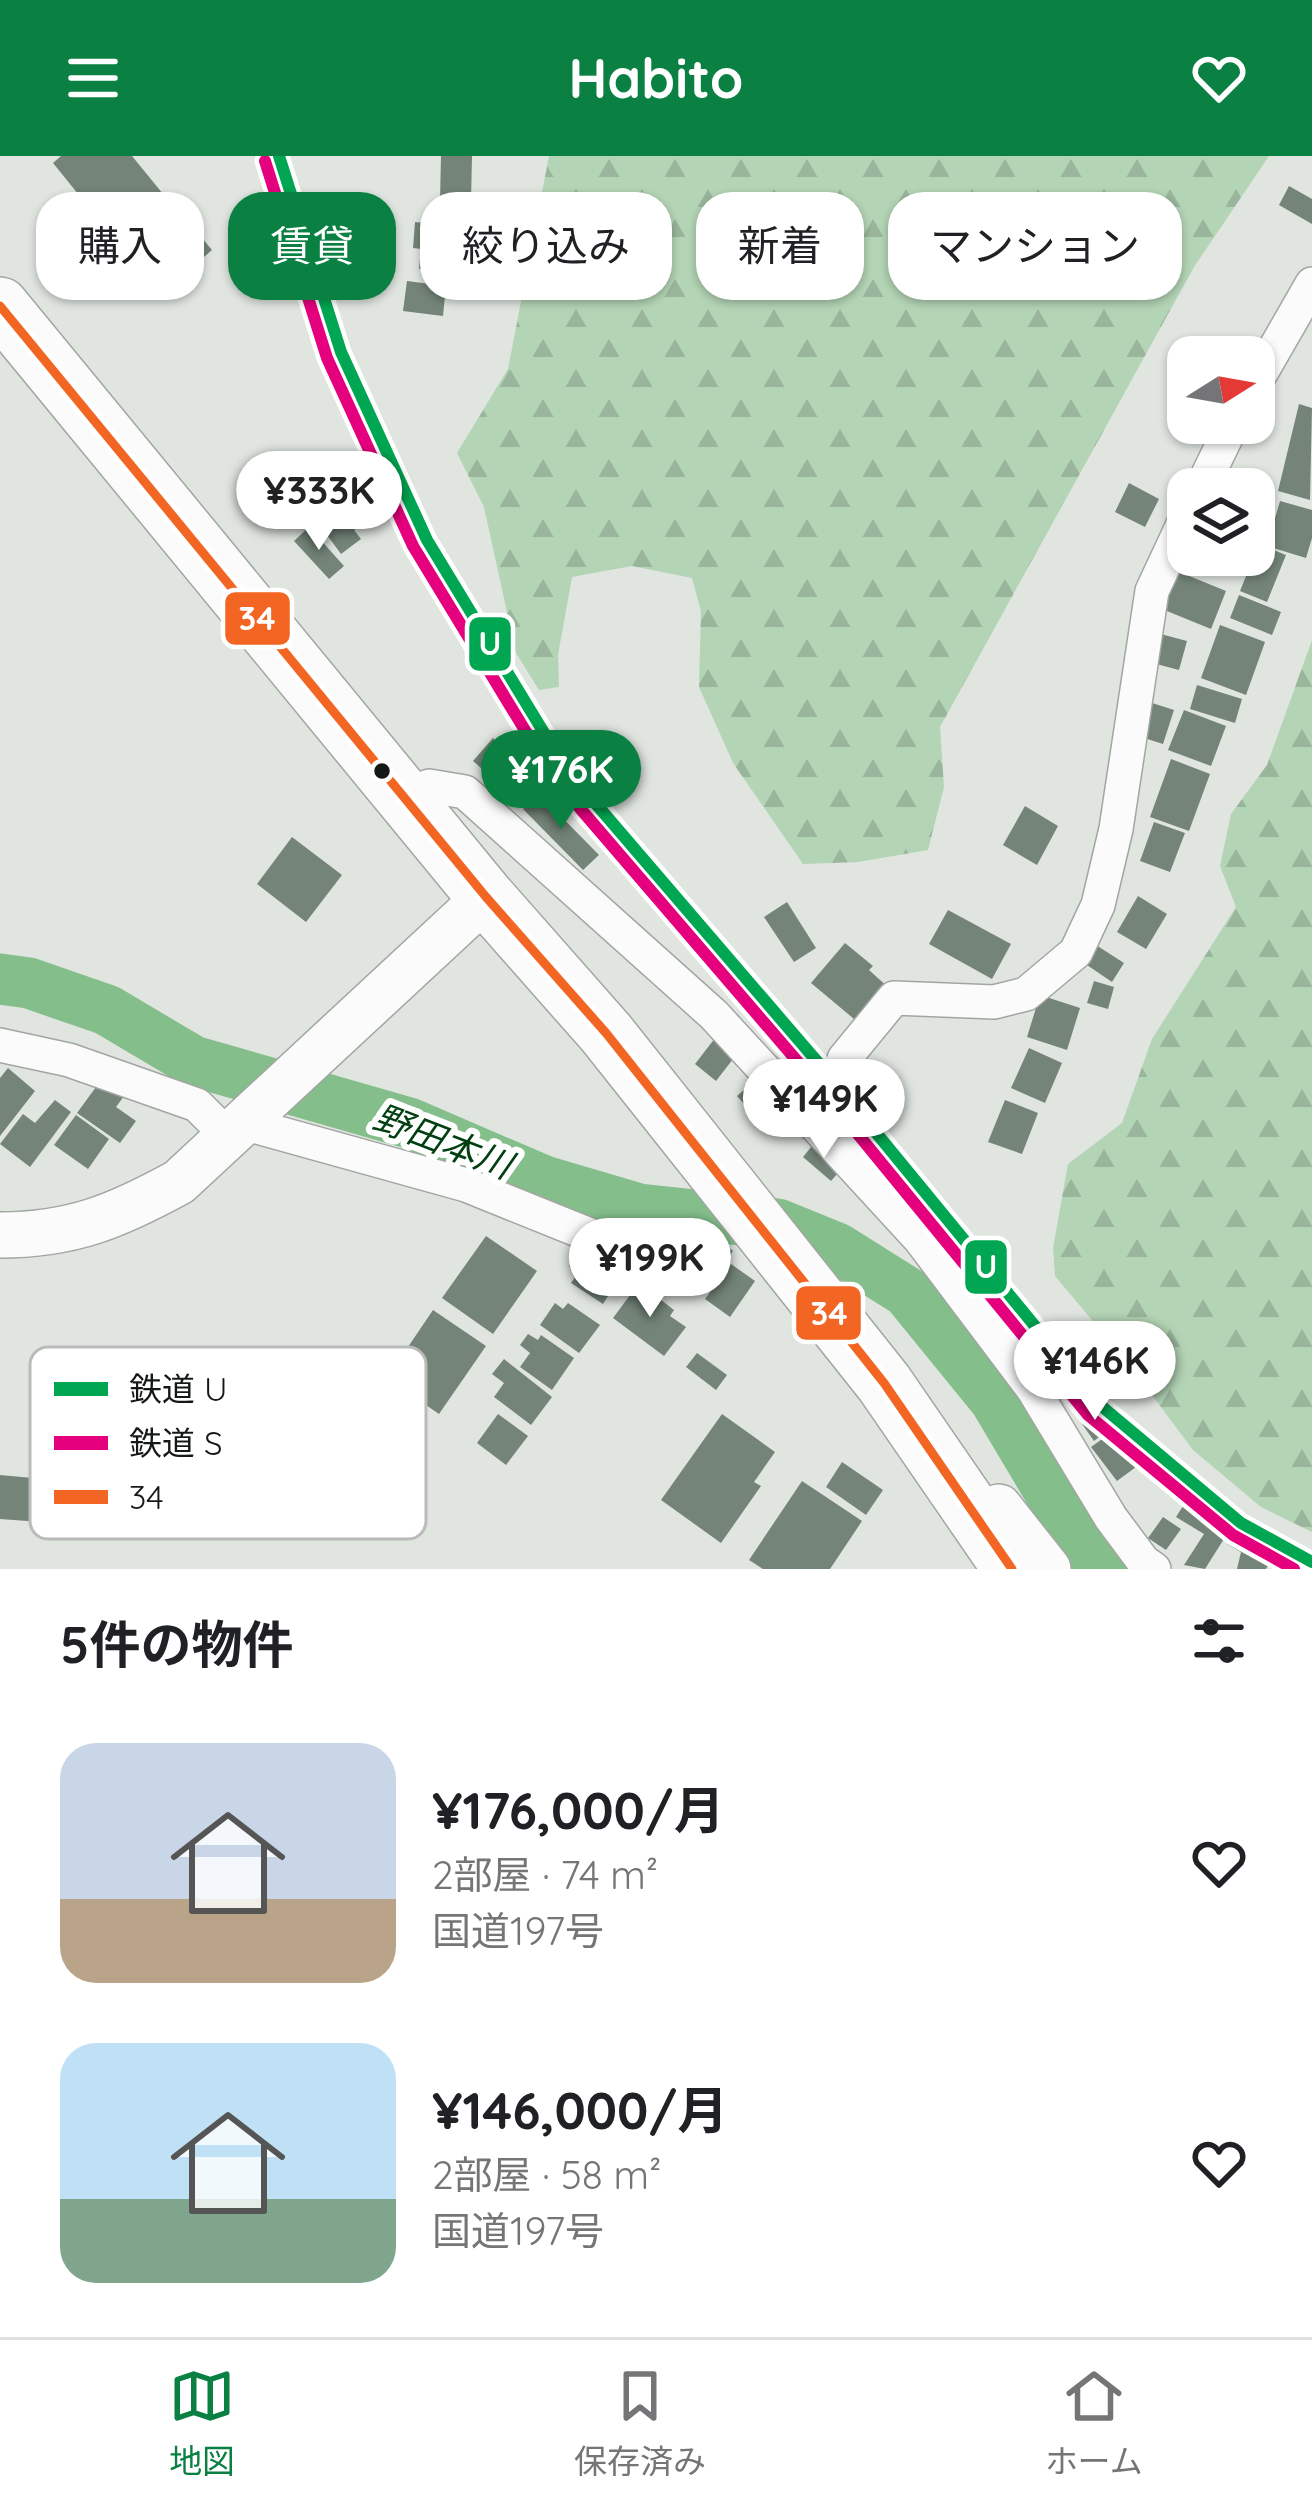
<!DOCTYPE html>
<html lang="ja">
<meta charset="utf-8">
<style>
body{margin:0;font-family:Quicksand,"Noto Sans JP",sans-serif;background:#f2f2f2;color:#202124;height:100vh;display:flex;flex-direction:column;font-size:45px;white-space:nowrap}
*{box-sizing:border-box;margin:0}
p{font-size:39px;color:#757577}
.icon{flex:none;width:66px;height:66px;fill:none;stroke:currentColor;stroke-width:2;stroke-linecap:round;stroke-linejoin:round}
.map{position:relative;height:1413px;overflow:hidden}
.sheet{display:flex;flex-direction:column;background:#fff;flex:1}
.sheet>*{flex:none}
.hud{position:absolute;left:36px;top:36px;width:1242px;height:108px;display:flex;gap:24px}
.needle{width:78px;rotate:79deg}
.buttons{position:absolute;left:1167px;top:180px;display:grid;gap:24px}
.buttons a{display:grid;place-items:center;width:108px;height:108px;border-radius:24px;background:#fff;box-shadow:0 3px 9px #0004;font-size:60px}
.price{position:absolute;translate:-50% -102px;padding:0 27px;border-radius:42px;background:#fff;color:#222;font-size:39px;line-height:78px;filter:drop-shadow(0 3px 6px #0008)}
.price::after{content:'';position:absolute;left:50%;top:72px;width:36px;height:27px;margin-left:-18px;background:inherit;clip-path:polygon(0 0,100% 0,50% 100%)}
.price.current{background:#0b8043;color:#fff}
ul{padding:0;list-style:none}
li{display:flex;align-items:center;gap:36px;height:300px;padding:0 60px}
li span{display:grid;place-items:center;flex:none;width:336px;height:240px;border-radius:36px;color:#555}
li>.icon{margin-inline-start:auto}
span .icon{width:144px;height:144px;fill:#fffc;stroke-width:1}
li b{font-size:51px}
h2{display:flex;justify-content:space-between;align-items:center;height:144px;padding:0 60px;font-size:51px}
.chip{padding:0 42px;border-radius:36px;background:#fff;box-shadow:0 3px 9px #0004;font-size:42px;line-height:108px}
.chip.current{background:#0b8043;color:#fff}
header{display:flex;justify-content:space-between;align-items:center;height:156px;padding:0 60px;background:#0b8043;color:#fff;font-size:54px;font-weight:700}
.tabs{display:flex;justify-content:space-around;align-items:center;height:168px;border-top:3px solid #e0e0e0;background:#fff;font-size:33px;color:#757577}
.tabs a{display:grid;justify-items:center;gap:6px}
.tabs .current{color:#0b8043}
.map>svg:first-child{display:block}
</style>
<header><svg class="icon" aria-label="menu" viewBox="0 0 24 24"><path d="M4 6h16M4 12h16M4 18h16"/></svg>Habito<svg class="icon" aria-label="heart" viewBox="0 0 24 24"><path d="M12 20l-8-8c-3-5 5-10 8-4 3-6 11-1 8 4z"/></svg></header>
<div class="map">
<svg width="1312" height="1413" viewBox="0 0 1312 1413">
<defs>
<pattern id="forest-firs" width="22" height="20" patternUnits="userSpaceOnUse" patternTransform="scale(3)"><rect width="22" height="20" fill="#b3d4b5"/><path d="M5 1l3.5 6h-7zM16 11l3.5 6h-7z" fill="#99b59b"/></pattern>
</defs>
<rect width="100%" height="100%" fill="#e0e5e0"/>
<path fill="url(#forest-firs)" d="M549 0H1269L1194 111 940 571 944 631 928 694 858 706 803 708 733 607 699 531 701 455 692 422 632 410 572 421 558 499 559 531 539 534 516 497 484 351 457 297 508 213Z
M1312 484V1376L1261 1351 1193 1294 1128 1207 1055 1120 1053 1092 1068 1008 1122 967 1152 883 1236 751 1220 710 1231 658 1267 609Z"/>
<g fill="none" stroke-linecap="round" stroke-linejoin="round">
<path stroke="#84be8b" stroke-width="51" d="M0 823 29 827 107 854 193 905 409 967 544 1025 639 1053 778 1068 837 1092 907 1136 995 1244 1080 1387 1103 1413"/>
</g>
<path fill="#748478" d="M61 0H132L172 49 121 91 53 7Z
M441 0H472L471 44H466V57H445L446 43H440Z
M1289 30 1312 43V68L1279 49Z
M178 53 212 94 160 139 149 125 135 136 112 109Z
M415 66 457 70 451 116 419 113 421 93 413 92Z
M407 125 446 130 443 160 403 155Z
M1299 248 1312 252 1310 344 1278 335Z
M351 318 379 356 354 374 361 383 341 398 316 364 336 349 327 337Z
M1129 327 1159 343 1145 371 1115 356Z
M1280 345 1312 354V382L1306 402 1267 390Z
M309 371 344 410 329 423 294 385Z
M1259 388 1286 399 1267 446 1240 435Z
M1172 413 1226 435 1211 473 1157 451Z
M1239 439 1281 456 1272 479 1230 462Z
M1220 469 1265 486 1246 539 1201 522Z
M1157 477 1187 485 1179 514 1149 506Z
M1197 529 1242 543 1235 567 1190 553Z
M1149 546 1174 554 1163 588 1138 580Z
M1184 554 1226 570 1211 610 1168 594Z
M493 582 534 618 514 641 473 605Z
M1171 603 1210 618 1189 675 1150 661Z
M539 638 599 699 583 714 523 653Z
M1025 650 1058 670 1037 709 1003 689Z
M1154 666 1185 677 1170 716 1140 705Z
M292 681 342 719 306 766 257 728Z
M1138 740 1167 758 1146 793 1117 776Z
M787 746 816 792 794 806 764 761Z
M948 754 1011 788 992 823 929 788Z
M845 787 873 810 869 814 890 833 860 868 811 827Z
M1096 789 1124 807 1112 826 1084 807Z
M1094 825 1114 831 1108 853 1087 847Z
M1040 839 1080 852 1067 894 1027 881Z
M719 877 740 894 716 925 695 908Z
M1029 892 1062 907 1045 947 1011 932Z
M8 912 35 935 0 980V922Z
M104 920 127 936 116 951 136 965 120 987 77 957Z
M760 920 795 959 772 979 737 940Z
M55 944 71 956 30 1011 0 988 23 958 35 967Z
M1005 944 1038 957 1022 998 988 986Z
M76 959 109 983 88 1013 54 989Z
M816 985 845 1009 831 1025 803 1001Z
M711 1079 733 1095 702 1136 681 1121Z
M486 1080 537 1115 493 1178 442 1142Z
M578 1095 587 1101 591 1095 623 1116 603 1148 571 1127 578 1117 569 1110Z
M731 1108 755 1125 730 1161 705 1143Z
M639 1127 674 1154 670 1160 686 1171 664 1200 613 1162Z
M555 1147 563 1153 568 1147 600 1169 579 1197 540 1169Z
M433 1154 486 1190 439 1258 387 1222Z
M528 1178 538 1184 541 1179 574 1202 552 1234 520 1211 530 1197 520 1189Z
M697 1197 727 1219 716 1234 686 1211Z
M504 1203 552 1241 531 1269 494 1241 504 1227 492 1218Z
M1064 1209 1089 1246 1074 1257 1048 1220Z
M1096 1249 1112 1271 1094 1285 1078 1262Z
M498 1258 528 1280 506 1309 477 1287Z
M722 1258 775 1296 754 1326 761 1330 721 1387 661 1344Z
M1119 1271 1144 1305 1117 1325 1091 1291Z
M842 1306 883 1334 866 1359 826 1331Z
M0 1319 44 1323 41 1366 0 1363Z
M802 1325 862 1365 830 1413H763L749 1404Z
M1190 1339 1234 1367 1205 1413 1184 1409 1204 1378 1176 1361Z
M1163 1361 1181 1373 1166 1394 1148 1382Z
M1238 1368 1278 1392 1266 1413H1237L1241 1396 1227 1388Z"/>
<g fill="none" stroke-linecap="round" stroke-linejoin="round">
<path stroke="#c2c6c2" stroke-width="33" stroke-dasharray="33 16" stroke-linecap="butt" d="M814 941 844 903"/>
<g stroke="#a2a6a2" stroke-width="36">
<path id="street" d="M1254 229 1312 128
M1201 333 1233 267
M403 642 429 630 465 636 714 859 920 1083 1033 1233 1111 1362 1143 1405 1154 1413
M0 889 69 904 197 949 228 980
M844 903 894 842 994 846 1026 838 1076 796 1098 749 1116 673 1152 435 1188 358
M243 967 466 1029 595 1081"/>
</g>
<g stroke="#a2a6a2" stroke-width="48">
<path id="secondary" d="M0 1079C72 1079 117 1060 179 1026L486 741
M999 1351 1048 1413"/>
</g>
<g stroke="#a2a6a2" stroke-width="60">
<path id="highway" d="M0 150 486 741 606 877 884 1227 1012 1413"/>
</g>
<use href="#street" stroke="#fafbfa" stroke-width="33"/>
<use href="#secondary" stroke="#fafbfa" stroke-width="45"/>
<use href="#highway" stroke="#fafbfa" stroke-width="57"/>
<g stroke="#fff" stroke-width="18">
<path id="bus-1" d="M0 150 486 741 606 877 884 1227 1012 1413"/>
</g>
<use href="#bus-1" stroke="#f26522" stroke-width="9"/>
<g stroke="#fff" stroke-width="21">
<path id="rail-1" d="M279 0 341 196 427 384 566 613 827 917 1099 1248 1241 1367 1312 1406"/>
</g>
<g stroke="#fff" stroke-width="21">
<path id="rail-2" d="M265 5 327 202 413 390 554 622 816 927 1088 1259 1233 1379 1294 1413"/>
</g>
<use href="#rail-1" stroke="#00a651" stroke-width="12"/>
<use href="#rail-2" stroke="#e5007d" stroke-width="12"/>
</g>
<circle fill="#151915" stroke="#fff" stroke-width="4.5" cx="382" cy="615" r="10"/>
<g text-anchor="middle" stroke-width="12" stroke-linejoin="round" paint-order="stroke">
<g font-size="36" font-style="italic" fill="#034011" stroke="#fff">
<text transform="translate(443 985) rotate(21)" y="13">野田本川</text>
</g>
</g>
<rect x="30" y="1191" width="396" height="192" rx="18" fill="#fff" stroke="#b9bab9" stroke-width="3"/>
<rect x="54" y="1226" width="54" height="14" fill="#00a651"/>
<rect x="54" y="1280" width="54" height="14" fill="#e5007d"/>
<rect x="54" y="1334" width="54" height="14" fill="#f26522"/>
<g font-size="33" fill="#151915">
<text x="129" y="1245">鉄道 U</text>
<text x="129" y="1299">鉄道 S</text>
<text x="129" y="1353">34</text>
</g>
<g stroke="#fff" stroke-width="4.5">
<rect x="223" y="434" width="69" height="57" rx="12" fill="#f26522"/>
<rect x="467" y="459" width="46" height="58" rx="12" fill="#00a651"/>
<rect x="963" y="1082" width="46" height="58" rx="12" fill="#00a651"/>
<rect x="794" y="1128" width="69" height="58" rx="12" fill="#f26522"/>
</g>
<g font-size="33" text-anchor="middle" font-weight="bold" fill="#fff">
<text x="257" y="474">34</text>
<text x="490" y="499">U</text>
<text x="986" y="1122">U</text>
<text x="829" y="1169">34</text>
</g>
</svg>
<div class="buttons">
<a><svg class="needle" viewBox="-14 -14 28 28"><path d="M0-13l5 13h-10z" fill="#e53935"/><path d="M0 13l5-13h-10z" fill="#757577"/></svg></a>
<a><svg class="icon" aria-label="layers" viewBox="0 0 24 24"><path d="M12 4l9 5-9 5-9-5zM3 14l9 5 9-5"/></svg></a>
</div>
<b class="price" style="left:319px;top:397px">¥333K</b>
<b class="price current" style="left:561px;top:676px">¥176K</b>
<b class="price" style="left:824px;top:1005px">¥149K</b>
<b class="price" style="left:650px;top:1164px">¥199K</b>
<b class="price" style="left:1095px;top:1267px">¥146K</b>
<div class="hud">
<a class="chip">購入</a>
<a class="chip current">賃貸</a>
<a class="chip">絞り込み</a>
<a class="chip">新着</a>
<a class="chip">マンション</a>
</div>
</div>
<section class="sheet">
<h2>5件の物件<svg class="icon" aria-label="filters" viewBox="0 0 24 24"><path d="M4 7h16M4 17h16"/><circle cx="9" cy="7" r="2"/><circle cx="15" cy="17" r="2"/></svg></h2>
<ul>
<li><span style="background:linear-gradient(#c9d6e8 65%,#b9a48a 0)"><svg class="icon" aria-label="home" viewBox="0 0 24 24"><path d="M3 11l9-7 9 7M6 9v11h12V9"/></svg></span><div><b>¥176,000/月</b><p>2部屋 · 74 m²</p><p>国道197号</p></div><svg class="icon" aria-label="heart" viewBox="0 0 24 24"><path d="M12 20l-8-8c-3-5 5-10 8-4 3-6 11-1 8 4z"/></svg></li>
<li><span style="background:linear-gradient(#bfe0f5 65%,#7fa58c 0)"><svg class="icon" aria-label="home" viewBox="0 0 24 24"><path d="M3 11l9-7 9 7M6 9v11h12V9"/></svg></span><div><b>¥146,000/月</b><p>2部屋 · 58 m²</p><p>国道197号</p></div><svg class="icon" aria-label="heart" viewBox="0 0 24 24"><path d="M12 20l-8-8c-3-5 5-10 8-4 3-6 11-1 8 4z"/></svg></li>
</ul>
</section>
<nav class="tabs">
<a class="current"><svg class="icon" aria-label="map" viewBox="0 0 24 24"><path d="M3 6l6-2 6 2 6-2v14l-6 2-6-2-6 2zM9 4v14M15 6v14"/></svg>地図</a>
<a><svg class="icon" aria-label="saved" viewBox="0 0 24 24"><path d="M7 4h10v16l-5-4-5 4z"/></svg>保存済み</a>
<a><svg class="icon" aria-label="home" viewBox="0 0 24 24"><path d="M3 11l9-7 9 7M6 9v11h12V9"/></svg>ホーム</a>
</nav>
